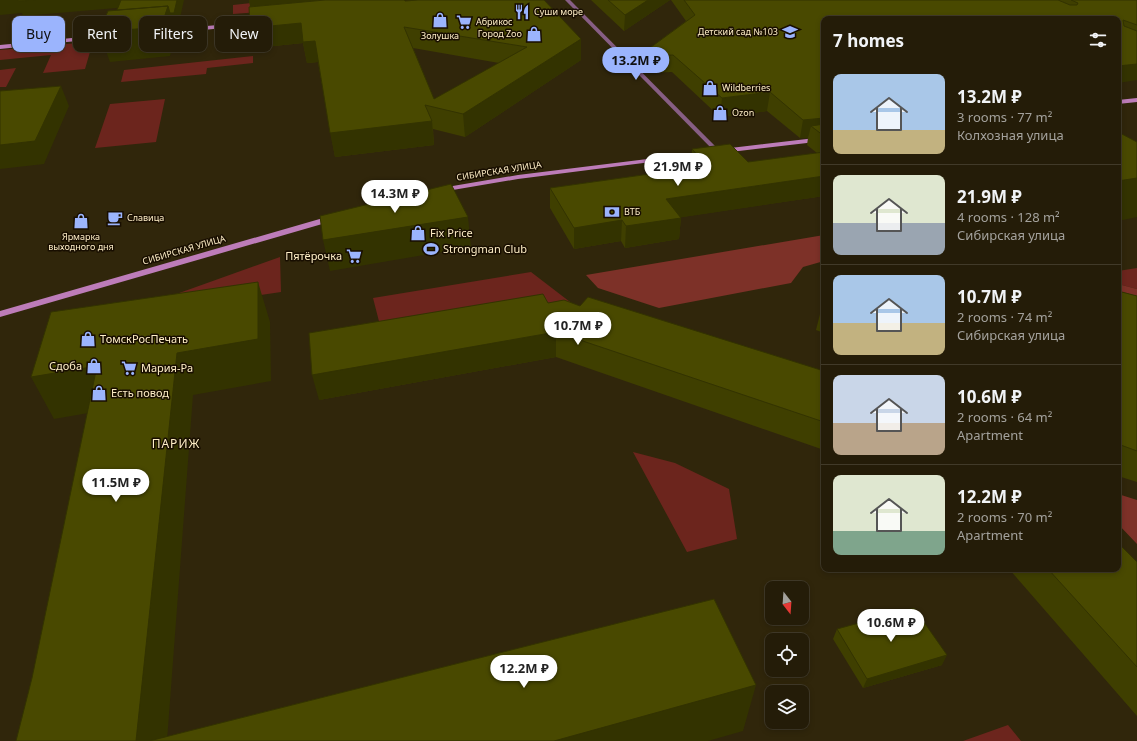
<!DOCTYPE html>
<meta charset="utf-8">
<style>
body{margin:0;font-family:"Noto Sans",sans-serif;background:#2c2512;color:#f1f3f6;height:100vh;display:flex;flex-direction:column;font-size:15px;white-space:nowrap}
*{box-sizing:border-box;margin:0}
p{font-size:13px;color:#a3a19c}
.icon{flex:none;width:22px;height:22px;fill:none;stroke:currentColor;stroke-width:2;stroke-linecap:round;stroke-linejoin:round}
.map{position:relative;flex:1;overflow:hidden}
.panel{position:absolute;left:821px;top:16px;width:300px;height:556px;display:flex;flex-direction:column;background:#241c08;border-radius:8px;box-shadow:0 2px 6px #0003,0 0 0 1px #413a29}
.panel>*{flex:none}
.hud{position:absolute;left:12px;top:16px;width:380px;height:36px;display:flex;gap:8px}
.needle{width:26px;rotate:163deg}
.controls{position:absolute;left:765px;top:581px;display:grid;gap:8px}
.controls a{display:grid;place-items:center;width:44px;height:44px;border-radius:8px;background:#241c08;box-shadow:0 2px 6px #0003,0 0 0 1px #413a29;font-size:20px}
.price{position:absolute;translate:-50% -34px;padding:0 9px;border-radius:14px;background:#fff;color:#222;font-size:13px;line-height:26px;filter:drop-shadow(0 1px 2px #0008)}
.price::after{content:'';position:absolute;left:50%;top:24px;width:12px;height:9px;margin-left:-6px;background:inherit;clip-path:polygon(0 0,100% 0,50% 100%)}
.price.active{background:#9bb4fd;color:#111}
ul{padding:0;list-style:none}
li{display:flex;align-items:center;gap:12px;height:100px;padding:0 12px}
li+li{border-top:1px solid #413a29}
li span{display:grid;place-items:center;flex:none;width:112px;height:80px;border-radius:8px;color:#555}
li>.icon{margin-inline-start:auto}
span .icon{width:48px;height:48px;fill:#fffc;stroke-width:1}
li b{font-size:17px}
h2{display:flex;justify-content:space-between;align-items:center;height:48px;padding:0 12px;font-size:17px}
.pill{padding:0 14px;border-radius:8px;background:#241c08;box-shadow:0 2px 6px #0003,0 0 0 1px #413a29;font-size:14px;line-height:36px}
.pill.active{background:#9bb4fd;color:#111}
.map>svg:first-child{display:block}
</style>
<div class="map">
<svg width="1137" height="741" viewBox="0 0 1137 741">
<rect width="100%" height="100%" fill="#30260b"/>
<path fill="#6c251d" d="M271 1 273 11 233 14V5Z
M89 42 92 45 85 69 43 73 51 55 0 60V50Z
M253 56V63L207 68 206 74 121 82 124 70Z
M16 68 6 87H0V70Z
M165 99 156 142 95 148 110 104Z
M280 257 281 292 115 316Z
M1137 268V289L1118 284V271Z
M531 272 574 305 383 337 373 298Z
M633 452 675 463 729 489 737 539 687 552Z
M1008 725 1021 741H963Z"/>
<path fill="#7d3128" d="M824 235V261L803 267 791 283 659 308 598 288 586 275Z
M1118 284 1137 289V325L1118 319Z
M1118 494 1137 500V544L1118 524Z"/>
<g fill="none" stroke-linecap="round" stroke-linejoin="round">
<path fill="#875e84" fill-rule="evenodd" d="M565 0H570L720 151V153H716Z"/>
<path fill="#bd7cb9" fill-rule="evenodd" d="M262 21 265 23 264 24 163 34 160 32 163 30Z
M113 34 116 36 115 37 0 49V45Z
M1137 98V102L1118 104V100Z
M824 137V141L722 153 719 151 722 149Z
M704 152 707 154 706 155 518 179 441 192 437 190 441 188 518 175Z
M330 216H333L337 218 336 220 0 317V311Z"/>
</g>
<path fill="#3f3f00" fill-rule="evenodd" d="M249 0 405 1 581 60 465 137 433 129 434 145 335 157 318 62 307 63 303 43 255 48 250 7ZM413 48 499 63 434 99Z
M591 0H670L624 31Z
M671 0H1137V80L1118 19H824V196L681 217 679 239 625 248 621 241 574 249 550 208V188L691 168 692 149 748 162 817 153 807 145 808 138H800L767 111 720 117 672 72 645 73 642 70 643 53 686 21Z
M1118 291 1137 296V482L1118 476Z
M548 303 580 306 824 371V450L556 357 319 400Z
M824 303V333L816 330 822 306Z
M1137 562V716L1009 569H1118Z
M837 629 942 665 863 688 833 639Z"/>
<path fill="#330" d="M0 0H126L128 7 23 16 22 13 0 15Z
M177 0H184L178 27 174 28 176 34 170 56 110 62 99 32Z
M249 0H400L253 20Z
M648 0H670L624 31 625 15Z
M301 23 315 41 319 62 307 63 303 43 255 48 250 28Z
M581 39V60L465 137 463 114Z
M1137 64V80L1118 83V66Z
M61 86 69 106 44 164 0 169V145Z
M770 92 767 111 720 117 722 98Z
M824 118V136L811 126 808 138H800L803 120Z
M432 121 434 145 335 157 330 133Z
M824 176V196L664 220 666 199Z
M1137 178V217L1118 221V181Z
M468 217 471 247 330 271 323 240Z
M681 218 679 239 625 248 626 226Z
M622 220 621 241 574 249V228Z
M258 282 270 322 271 381 193 395 167 741H136L177 353Z
M556 332V357L319 400 312 375Z
M97 366 117 408 54 419 31 377Z
M947 655 942 665 863 688 867 679Z
M756 685 743 731 708 741H554Z"/>
<path fill="#494900" stroke="#330" fill-rule="evenodd" d="M18 0H36L18 1Z
M121 0H177L174 13H170L168 6 117 10Z
M325 0H404L405 1 418 0H544L581 39 463 114 425 105 432 121 330 133 315 41 303 42 301 23 250 28 249 7ZM404 27 527 47 434 99Z
M608 0H648L625 15Z
M684 0H1058L1070 5H1077L1078 3 1071 0H1137V25L1123 20 1124 26 1137 31V64L1118 66V19H824V118L803 120 770 92 722 98 673 55 646 56 643 53 695 15Z
M168 6 161 27 99 32 108 11Z
M61 86 35 141 0 145V91Z
M824 124V136L811 126Z
M1118 132 1137 142V178L1118 181Z
M730 144 748 162 824 152V176L666 199 681 218 626 226 622 220 574 228 550 188 707 166 692 149Z
M451 184 468 217 323 240 320 216Z
M258 282V339L177 353 136 741H16L32 678 97 366 31 377 51 312Z
M1118 291 1137 296V451L1118 444Z
M543 294 548 303 564 300 580 306 588 297 824 371V422L556 332 312 375 309 333Z
M1118 543 1137 562V667L1048 569H1118Z
M714 599 756 685 554 741H149Z
M914 608 947 655 867 679 837 629Z"/>
<defs>
<g id="restaurant-bare" transform="scale(1.2)"><path d="M-5-6h1v4h1v-4h1v4h1v-4h1v5L-1.5 .5V6h-2V.5L-5-1ZM5-6V6H3V1.5H1.5Q1.5-4 5-6Z" fill="#9bb4fd" stroke="#180e00" stroke-width="2.5" paint-order="stroke"/></g>
<g id="shop-bare" transform="scale(1.2)"><path d="M-5-2.5h2.3a2.7 3.5 0 0 1 5.4 0H5L5.5 6h-11ZM-1.5-2.5h3a1.5 2.3 0 0 0-3 0Z" fill="#9bb4fd" stroke="#180e00" stroke-width="2.5" paint-order="stroke"/></g>
<g id="supermarket-bare" transform="scale(1.2)"><path d="M-6-5.5h2.5l.6 2H6L4.5 2H-2.5L-4.4-4H-6ZM-1.5 3.2a1.3 1.3 0 1 0 .1 0ZM3 3.2a1.3 1.3 0 1 0 .1 0Z" fill="#9bb4fd" stroke="#180e00" stroke-width="2.5" paint-order="stroke"/></g>
<g id="school-bare" transform="scale(1.2)"><path d="M0-5L7-2L0 1L-7-2ZM-4 1L0 2.5L4 1V4Q0 6-4 4Z" fill="#9bb4fd" stroke="#180e00" stroke-width="2.5" paint-order="stroke"/></g>
<g id="bank-bare" transform="scale(1.2)"><path d="M-6-4H6V4H-6ZM0-2.3a2.3 2.3 0 1 0 0 4.6a2.3 2.3 0 1 0 0-4.6Z" fill="#9bb4fd" stroke="#180e00" stroke-width="2.5" paint-order="stroke"/></g>
<g id="cafe-bare" transform="scale(1.2)"><path d="M-5.5-4.5H6V0H3Q3 3.5 0 3.5H-2.5Q-5.5 3.5-5.5 0ZM3-3.2v2h1.7v-2ZM-6 4.5H4V6H-6Z" fill="#9bb4fd" stroke="#180e00" stroke-width="2.5" paint-order="stroke"/></g>
<g id="stadium-bare" transform="scale(1.2)"><path d="M0-5a6.5 5 0 1 0 0 10a6.5 5 0 1 0 0-10ZM-3.5-1.8h7v3.6h-7Z" fill="#9bb4fd" stroke="#180e00" stroke-width="2.5" paint-order="stroke"/></g>
</defs>
<g fill-rule="evenodd">
<use href="#restaurant-bare" x="522" y="12"/>
<use href="#shop-bare" x="440" y="20"/>
<use href="#supermarket-bare" x="464" y="22"/>
<use href="#school-bare" x="790" y="32"/>
<use href="#shop-bare" x="534" y="34"/>
<use href="#shop-bare" x="710" y="88"/>
<use href="#shop-bare" x="720" y="113"/>
<use href="#bank-bare" x="612" y="212"/>
<use href="#cafe-bare" x="115" y="218"/>
<use href="#shop-bare" x="81" y="221"/>
<use href="#shop-bare" x="418" y="233"/>
<use href="#stadium-bare" x="431" y="249"/>
<use href="#supermarket-bare" x="354" y="256"/>
<use href="#shop-bare" x="88" y="339"/>
<use href="#shop-bare" x="94" y="366"/>
<use href="#supermarket-bare" x="129" y="368"/>
<use href="#shop-bare" x="99" y="393"/>
</g>
<g text-anchor="middle" stroke-width="3" stroke-linejoin="round" paint-order="stroke">
<g font-size="9" fill="#feeec6" stroke="#180e00" text-anchor="start">
<text x="534" y="15">Суши море</text>
<text x="476" y="25">Абрикос</text>
<text x="778" y="35" text-anchor="end">Детский сад №103</text>
<text x="522" y="37" text-anchor="end">Город Zoo</text>
<text x="440" y="39" text-anchor="middle">Золушка</text>
<text x="722" y="91">Wildberries</text>
<text x="732" y="116">Ozon</text>
<text x="624" y="215">ВТБ</text>
<text x="127" y="221">Славица</text>
<text x="81" y="240" text-anchor="middle">Ярмарка<tspan x="81" dy="10">выходного дня</tspan></text>
</g>
<g font-size="9" fill="#feeec6" stroke="#180e00">
<text transform="translate(499 171) rotate(-9)" y="3">СИБИРСКАЯ УЛИЦА</text>
<text transform="translate(184 250) rotate(-16)" y="3">СИБИРСКАЯ УЛИЦА</text>
</g>
<g font-size="11" fill="#feeec6" stroke="#180e00" text-anchor="start">
<text x="430" y="237">Fix Price</text>
<text x="443" y="253">Strongman Club</text>
<text x="342" y="260" text-anchor="end">Пятёрочка</text>
<text x="100" y="343">ТомскРосПечать</text>
<text x="82" y="370" text-anchor="end">Сдоба</text>
<text x="141" y="372">Мария-Ра</text>
<text x="111" y="397">Есть повод</text>
</g>
<g font-size="12" letter-spacing="1" fill="#feeec6" stroke="#180e00">
<text x="176" y="448">ПАРИЖ</text>
</g>
</g>
</svg>
<div class="controls">
<a><svg class="needle" viewBox="-14 -14 28 28"><path d="M0-13l5 13h-10z" fill="#e53935"/><path d="M0 13l5-13h-10z" fill="#a3a19c"/></svg></a>
<a><svg class="icon" aria-label="locate" viewBox="0 0 24 24"><circle cx="12" cy="12" r="6"/><path d="M12 2v4M12 18v4M2 12h4M18 12h4"/></svg></a>
<a><svg class="icon" aria-label="layers" viewBox="0 0 24 24"><path d="M12 4l9 5-9 5-9-5zM3 14l9 5 9-5"/></svg></a>
</div>
<b class="price active" style="left:636px;top:81px">13.2M ₽</b>
<b class="price" style="left:678px;top:187px">21.9M ₽</b>
<b class="price" style="left:395px;top:214px">14.3M ₽</b>
<b class="price" style="left:578px;top:346px">10.7M ₽</b>
<b class="price" style="left:116px;top:503px">11.5M ₽</b>
<b class="price" style="left:891px;top:643px">10.6M ₽</b>
<b class="price" style="left:524px;top:689px">12.2M ₽</b>
<div class="hud">
<a class="pill active">Buy</a>
<a class="pill">Rent</a>
<a class="pill">Filters</a>
<a class="pill">New</a>
</div>
<section class="panel">
<h2>7 homes<svg class="icon" aria-label="filters" viewBox="0 0 24 24"><path d="M4 7h16M4 17h16"/><circle cx="9" cy="7" r="2"/><circle cx="15" cy="17" r="2"/></svg></h2>
<ul>
<li><span style="background:linear-gradient(#a9c7e8 70%,#c2b280 0)"><svg class="icon" aria-label="home" viewBox="0 0 24 24"><path d="M3 11l9-7 9 7M6 9v11h12V9"/></svg></span><div><b>13.2M ₽</b><p>3 rooms · 77 m²</p><p>Колхозная улица</p></div></li>
<li><span style="background:linear-gradient(#dfe7d0 60%,#9aa5b1 0)"><svg class="icon" aria-label="home" viewBox="0 0 24 24"><path d="M3 11l9-7 9 7M6 9v11h12V9"/></svg></span><div><b>21.9M ₽</b><p>4 rooms · 128 m²</p><p>Сибирская улица</p></div></li>
<li><span style="background:linear-gradient(#a9c7e8 60%,#c2b280 0)"><svg class="icon" aria-label="home" viewBox="0 0 24 24"><path d="M3 11l9-7 9 7M6 9v11h12V9"/></svg></span><div><b>10.7M ₽</b><p>2 rooms · 74 m²</p><p>Сибирская улица</p></div></li>
<li><span style="background:linear-gradient(#c9d6e8 60%,#b9a48a 0)"><svg class="icon" aria-label="home" viewBox="0 0 24 24"><path d="M3 11l9-7 9 7M6 9v11h12V9"/></svg></span><div><b>10.6M ₽</b><p>2 rooms · 64 m²</p><p>Apartment</p></div></li>
<li><span style="background:linear-gradient(#dfe7d0 70%,#7fa58c 0)"><svg class="icon" aria-label="home" viewBox="0 0 24 24"><path d="M3 11l9-7 9 7M6 9v11h12V9"/></svg></span><div><b>12.2M ₽</b><p>2 rooms · 70 m²</p><p>Apartment</p></div></li>
</ul>
</section>
</div>
